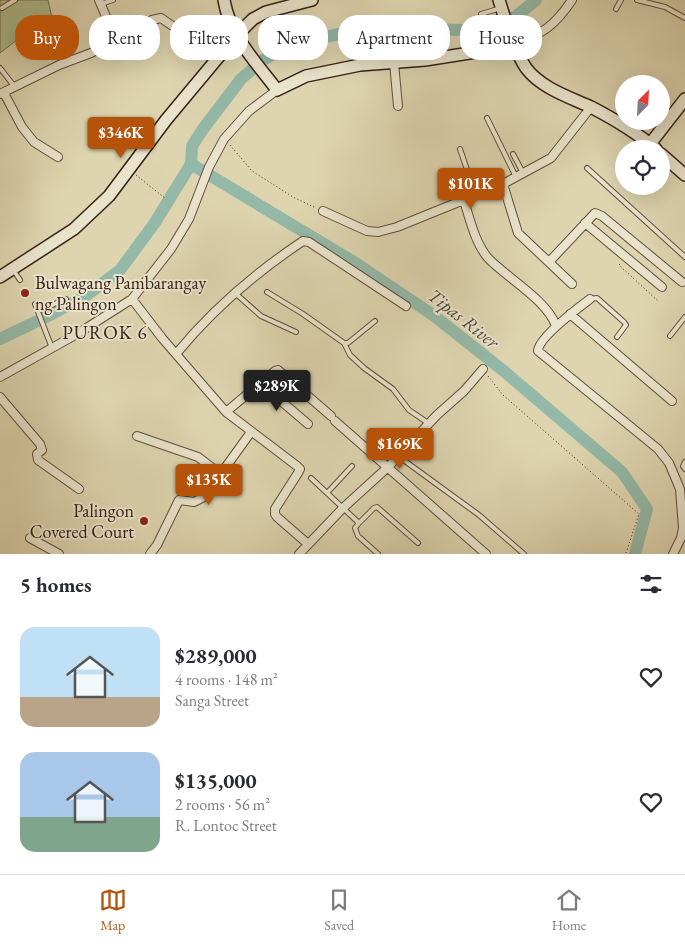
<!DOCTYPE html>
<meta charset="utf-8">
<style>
body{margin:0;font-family:"EB Garamond",serif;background:#f7f7f7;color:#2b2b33;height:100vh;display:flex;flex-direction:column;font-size:19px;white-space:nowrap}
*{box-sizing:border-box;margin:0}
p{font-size:16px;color:#7c7c81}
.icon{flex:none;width:28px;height:28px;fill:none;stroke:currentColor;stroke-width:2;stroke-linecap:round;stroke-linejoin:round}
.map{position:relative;height:554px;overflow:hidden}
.side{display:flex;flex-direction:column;background:#fff;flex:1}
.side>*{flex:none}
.hud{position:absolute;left:15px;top:15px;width:655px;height:45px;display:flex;gap:10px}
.needle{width:32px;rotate:24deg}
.controls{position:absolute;left:615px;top:75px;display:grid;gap:10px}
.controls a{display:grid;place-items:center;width:55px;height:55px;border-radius:50%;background:#fff;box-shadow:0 5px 20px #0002;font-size:25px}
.price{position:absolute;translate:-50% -42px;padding:0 11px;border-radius:5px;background:#b45309;color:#fff;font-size:16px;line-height:32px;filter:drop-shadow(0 1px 2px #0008)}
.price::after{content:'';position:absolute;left:50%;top:30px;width:15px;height:11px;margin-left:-8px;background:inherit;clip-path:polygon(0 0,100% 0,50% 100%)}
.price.active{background:#222;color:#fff}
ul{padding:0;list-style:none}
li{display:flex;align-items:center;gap:15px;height:125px;padding:0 20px}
li span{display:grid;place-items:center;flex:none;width:140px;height:100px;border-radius:15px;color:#555}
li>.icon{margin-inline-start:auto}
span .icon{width:60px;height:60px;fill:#fffc;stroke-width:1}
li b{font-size:21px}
h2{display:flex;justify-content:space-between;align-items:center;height:60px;padding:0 20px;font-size:21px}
.pill{padding:0 18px;border-radius:20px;background:#fff;box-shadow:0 5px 20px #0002;font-size:18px;line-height:45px}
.pill.active{background:#b45309;color:#fff}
.dock{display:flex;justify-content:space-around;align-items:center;height:70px;border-top:1px solid #e1e1e2;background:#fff;font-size:14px;color:#7c7c81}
.dock a{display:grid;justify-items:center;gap:2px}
.dock .active{color:#b45309}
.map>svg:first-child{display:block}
</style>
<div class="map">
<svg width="685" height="554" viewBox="0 0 685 554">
<rect width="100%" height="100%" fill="#ded5b0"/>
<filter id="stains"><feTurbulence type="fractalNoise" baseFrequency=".004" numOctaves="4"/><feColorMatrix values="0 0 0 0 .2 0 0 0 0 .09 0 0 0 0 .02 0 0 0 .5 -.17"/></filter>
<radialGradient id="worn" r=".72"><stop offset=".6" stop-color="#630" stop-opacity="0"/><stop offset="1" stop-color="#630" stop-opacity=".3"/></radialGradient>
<path fill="#b0bd8c" stroke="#726f52" d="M0 0H48L54 27 22 36 0 53Z"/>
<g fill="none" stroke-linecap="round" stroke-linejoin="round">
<path stroke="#94b9a8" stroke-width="12" d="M191 164 354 262 433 315 505 372 622 472 647 509 635 554
M0 339 50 315 87 295 120 270 154 224 191 164 192 146 203 129 241 79 263 60 299 42 370 28 462 30 515 17 536 0"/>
<g stroke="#5f4e3e" stroke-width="6">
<path id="lane" d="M637 0 665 7 685 18
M101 4 113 0
M2 8 15 0
M616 9 621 0
M481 14 501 8
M0 68 14 86
M661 106 671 114
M487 118 516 177
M634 129 638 121
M460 149 476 196
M513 154 523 173
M587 168 685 257
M14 271 20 280
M267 292 303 314 344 343 350 355 364 368 393 389 409 410 428 423
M235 293 261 316 296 332
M590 299 597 298 624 322 626 325 617 337
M35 304 52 348
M38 311 66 299
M670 336 685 317
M344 343H348L375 321
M398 456 479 515 524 554
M685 462 683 466 685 469
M311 478 359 523 374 508 377 507 418 543
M327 493 352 466
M359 523 355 528 358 536 378 554"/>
</g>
<g stroke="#5f4e3e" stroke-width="10">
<path id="street" d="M99 0 116 40
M515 46C543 32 554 27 572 0
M394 63 398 106
M4 93 22 127 34 142 58 157
M0 94 59 65 91 53 116 40H123L129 38 152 20 161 18 174 27
M503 184 518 233 572 284
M464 201C470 219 475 243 488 258 507 278 547 300 556 326
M323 211 367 231 378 232 397 227 503 184 551 158 591 107
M585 223 662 287
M549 262 595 213 602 216 682 282
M132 299 162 338 226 412 297 466 300 469 298 473 275 509V514L277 517 308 544
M590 299C578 308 538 338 538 351L658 449 669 463 680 489 683 528 681 538 673 554
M570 314 672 401
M176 354C212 310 255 273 303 241L309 242 406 306
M0 377 77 334 132 299 171 249 189 219 209 167 224 139 249 111 277 90
M260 383 308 424
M0 397 40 444 42 450 37 454 38 460 79 489
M226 412 275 371 278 370 331 416
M335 421 486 554
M137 436 198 457 220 474
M30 538 59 554
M150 554 157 545 179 500 194 502 204 497 251 432
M299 554 343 508 388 467 437 415 464 391 483 369"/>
</g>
<g stroke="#352118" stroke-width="14">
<path id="secondary" d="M224 0C230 36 256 62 277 90L306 76 360 65 425 60 515 46
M499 0C506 22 513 48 526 68 541 88 569 97 591 107 614 119 636 132 656 149
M650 144 685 99
M661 154 685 175
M0 277 74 229 109 196 166 120 236 36 253 19 266 12 312 0"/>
</g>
<path stroke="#352118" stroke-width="1" stroke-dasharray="1 2.5" stroke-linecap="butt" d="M230 145 252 171 293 197 316 208
M136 175 166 199
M620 264 619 265 658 301
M488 376 503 395 639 514 626 553 628 554"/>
<use href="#lane" stroke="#eae4cc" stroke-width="4"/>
<use href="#street" stroke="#eae4cc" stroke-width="8"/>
<use href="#secondary" stroke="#eae4cc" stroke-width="11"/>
</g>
<g fill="#8f2418" stroke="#eae4cc" stroke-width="2">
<circle cx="25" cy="293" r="5"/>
<circle cx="144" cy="521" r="5"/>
</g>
<g text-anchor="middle" stroke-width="4" stroke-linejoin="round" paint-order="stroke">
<g font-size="18" fill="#352118" stroke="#eae4cc" text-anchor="start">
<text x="35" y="289">Bulwagang Pambarangay<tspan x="35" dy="21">ng Palingon</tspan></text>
<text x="134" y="517" text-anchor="end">Palingon<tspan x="134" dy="21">Covered Court</tspan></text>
</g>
<g font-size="19" font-style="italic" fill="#4d473c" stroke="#eae4cc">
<text transform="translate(464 318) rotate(38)" y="7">Tipas River</text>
</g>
<g font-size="19" letter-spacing="1" fill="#352118" stroke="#eae4cc">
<text x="105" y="339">PUROK 6</text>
</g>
</g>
<rect width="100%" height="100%" filter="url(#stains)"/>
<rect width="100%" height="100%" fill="url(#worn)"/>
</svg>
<div class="controls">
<a><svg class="needle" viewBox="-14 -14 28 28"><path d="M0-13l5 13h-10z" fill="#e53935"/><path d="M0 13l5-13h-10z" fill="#7c7c81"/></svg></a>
<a><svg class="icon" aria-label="locate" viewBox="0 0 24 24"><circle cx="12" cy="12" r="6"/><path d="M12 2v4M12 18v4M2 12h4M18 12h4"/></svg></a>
</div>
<b class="price" style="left:121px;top:159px">$346K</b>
<b class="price" style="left:471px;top:210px">$101K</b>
<b class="price active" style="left:277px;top:412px">$289K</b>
<b class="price" style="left:400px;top:470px">$169K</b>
<b class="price" style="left:209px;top:506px">$135K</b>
<div class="hud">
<a class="pill active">Buy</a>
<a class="pill">Rent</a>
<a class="pill">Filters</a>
<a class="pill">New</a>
<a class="pill">Apartment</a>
<a class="pill">House</a>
</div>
</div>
<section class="side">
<h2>5 homes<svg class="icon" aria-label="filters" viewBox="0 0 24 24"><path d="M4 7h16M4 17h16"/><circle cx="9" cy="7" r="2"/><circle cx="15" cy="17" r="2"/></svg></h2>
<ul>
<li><span style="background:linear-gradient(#bfe0f5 70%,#b9a48a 0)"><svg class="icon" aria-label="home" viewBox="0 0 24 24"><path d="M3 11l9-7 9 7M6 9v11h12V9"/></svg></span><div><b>$289,000</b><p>4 rooms · 148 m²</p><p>Sanga Street</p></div><svg class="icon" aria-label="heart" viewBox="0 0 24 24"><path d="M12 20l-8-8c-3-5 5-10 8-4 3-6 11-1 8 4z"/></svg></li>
<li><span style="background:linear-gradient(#a9c7e8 65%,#7fa58c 0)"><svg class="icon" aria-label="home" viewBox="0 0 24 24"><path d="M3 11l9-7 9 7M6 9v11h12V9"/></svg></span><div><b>$135,000</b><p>2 rooms · 56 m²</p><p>R. Lontoc Street</p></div><svg class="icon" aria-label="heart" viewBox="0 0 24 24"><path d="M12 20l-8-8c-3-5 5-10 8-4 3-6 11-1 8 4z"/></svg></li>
</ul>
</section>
<nav class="dock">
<a class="active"><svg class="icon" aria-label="map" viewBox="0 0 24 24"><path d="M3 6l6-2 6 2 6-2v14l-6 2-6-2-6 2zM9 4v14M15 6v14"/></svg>Map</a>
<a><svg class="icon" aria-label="saved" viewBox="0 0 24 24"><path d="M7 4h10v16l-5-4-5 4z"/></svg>Saved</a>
<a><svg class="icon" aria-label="home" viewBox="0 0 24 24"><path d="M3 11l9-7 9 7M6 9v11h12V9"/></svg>Home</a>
</nav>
